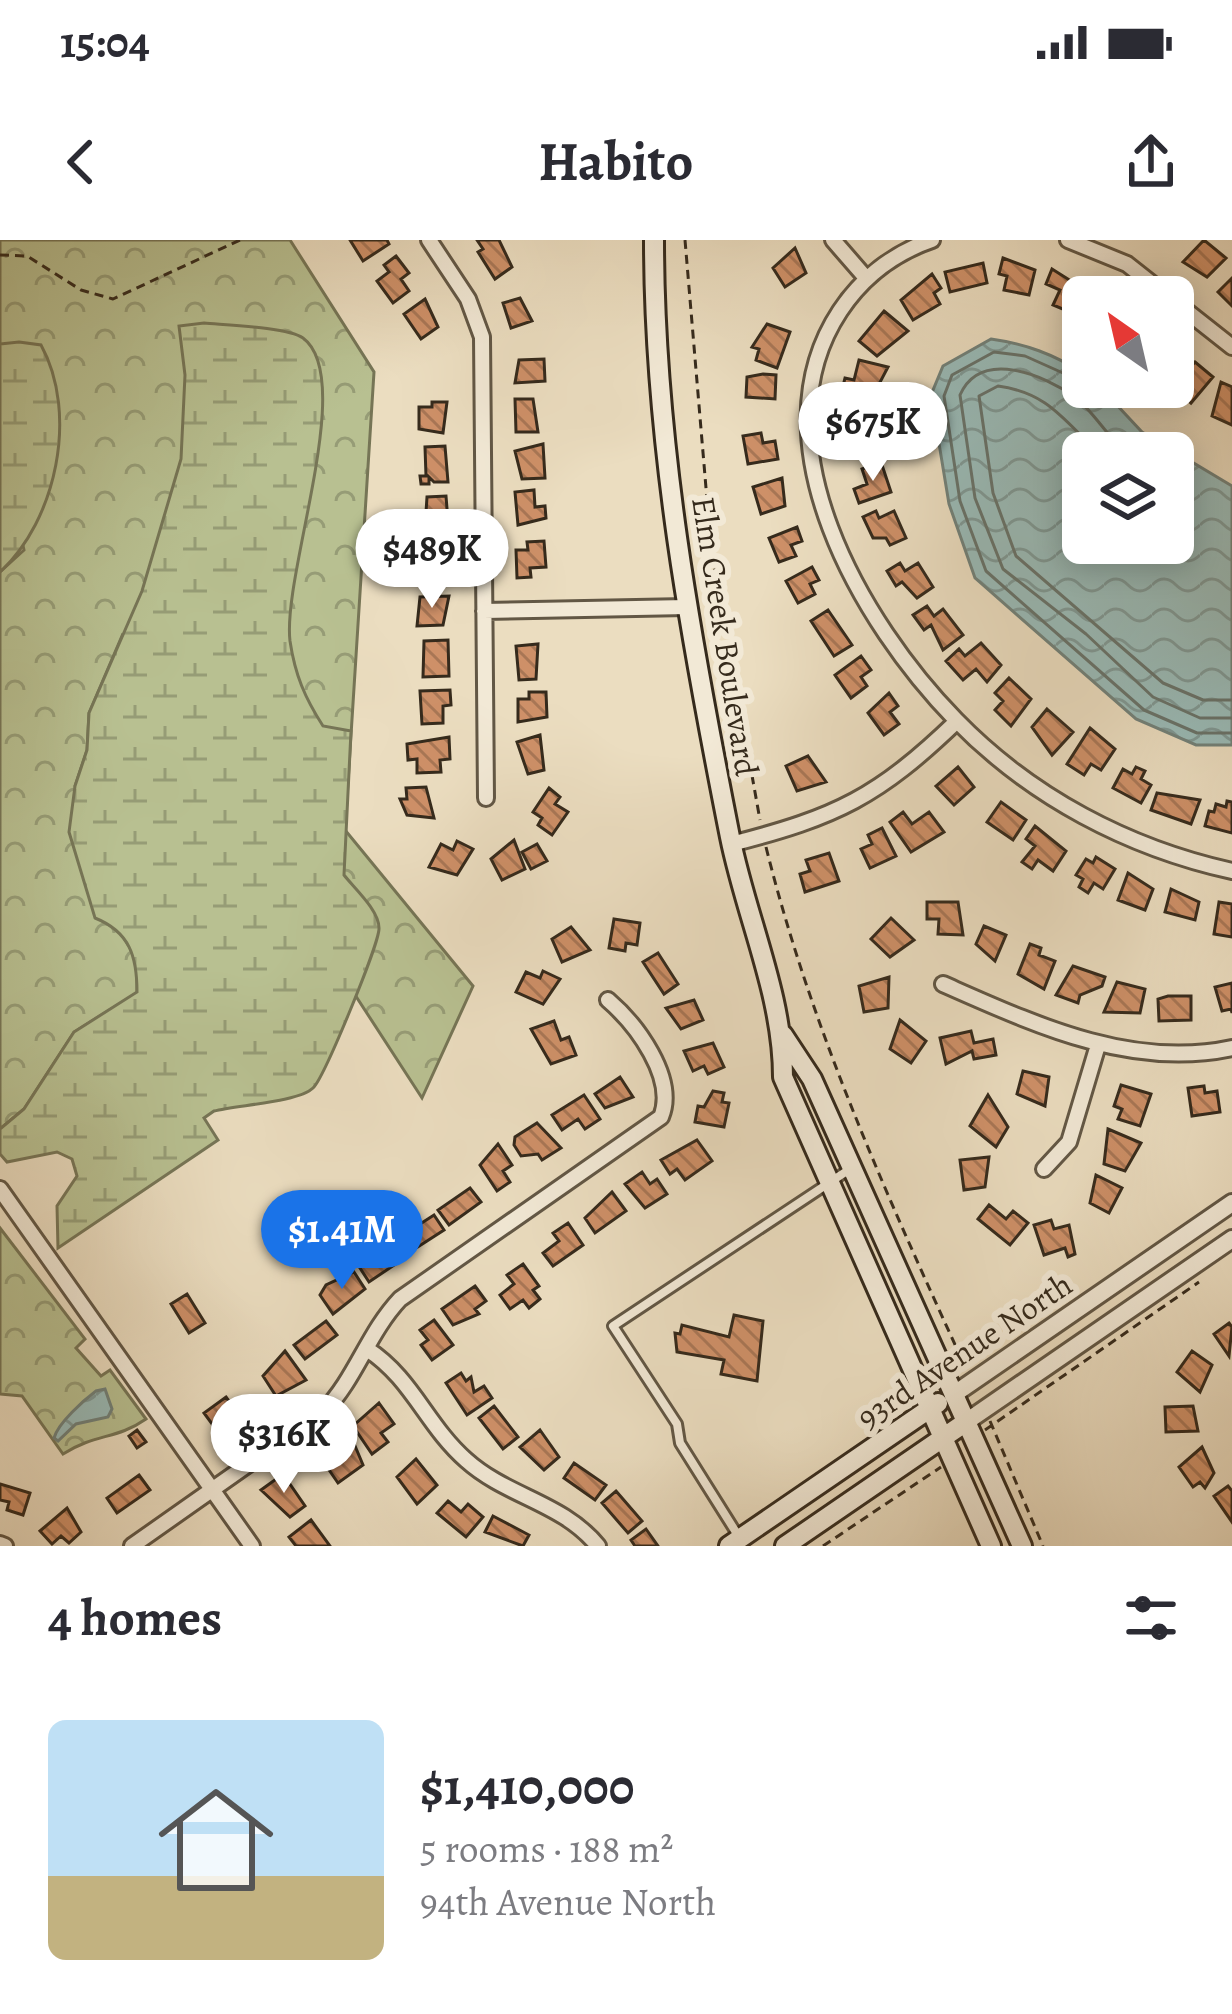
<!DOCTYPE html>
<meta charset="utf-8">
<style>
body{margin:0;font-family:Alegreya,serif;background:#f7f7f7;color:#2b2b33;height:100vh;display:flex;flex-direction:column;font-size:45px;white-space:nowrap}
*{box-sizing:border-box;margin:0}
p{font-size:39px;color:#7c7c81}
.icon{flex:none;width:66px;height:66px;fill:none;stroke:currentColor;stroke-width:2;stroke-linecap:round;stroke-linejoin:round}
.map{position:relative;height:1306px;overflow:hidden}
.side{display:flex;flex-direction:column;background:#fff;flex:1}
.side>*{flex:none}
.needle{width:78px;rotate:326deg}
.tools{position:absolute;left:1062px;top:36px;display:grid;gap:24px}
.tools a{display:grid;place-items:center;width:132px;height:132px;border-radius:18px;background:#fff;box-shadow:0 6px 30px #0003;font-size:60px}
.price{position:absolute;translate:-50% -102px;padding:0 27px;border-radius:42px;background:#fff;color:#222;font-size:39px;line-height:78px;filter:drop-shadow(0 3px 6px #0008)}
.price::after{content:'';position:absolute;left:50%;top:72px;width:36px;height:27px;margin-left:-18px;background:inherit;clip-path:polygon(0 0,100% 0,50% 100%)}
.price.selected{background:#1a73e8;color:#fff}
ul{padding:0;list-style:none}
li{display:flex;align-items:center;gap:36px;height:300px;padding:0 48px}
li+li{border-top:3px solid #e1e1e2}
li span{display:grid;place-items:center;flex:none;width:336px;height:240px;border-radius:18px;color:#555}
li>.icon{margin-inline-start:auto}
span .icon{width:144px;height:144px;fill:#fffc;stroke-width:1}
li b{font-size:51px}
h2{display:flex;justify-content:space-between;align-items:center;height:144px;padding:0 48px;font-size:51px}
.status{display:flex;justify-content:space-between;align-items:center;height:84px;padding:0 60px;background:#fff;direction:ltr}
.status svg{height:33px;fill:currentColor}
header{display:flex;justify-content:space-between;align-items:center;height:156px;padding:0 48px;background:#fff;font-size:54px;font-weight:700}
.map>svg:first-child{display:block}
</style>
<div class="status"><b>15:04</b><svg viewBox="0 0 49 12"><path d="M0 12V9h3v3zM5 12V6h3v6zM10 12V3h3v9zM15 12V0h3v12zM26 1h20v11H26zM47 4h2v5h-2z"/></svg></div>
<header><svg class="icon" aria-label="back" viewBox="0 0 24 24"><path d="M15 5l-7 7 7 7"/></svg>Habito<svg class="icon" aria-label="share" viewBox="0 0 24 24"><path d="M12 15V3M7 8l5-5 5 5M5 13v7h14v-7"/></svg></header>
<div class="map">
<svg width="1232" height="1306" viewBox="0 0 1232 1306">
<defs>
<pattern id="forest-crowns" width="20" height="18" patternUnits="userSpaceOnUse" patternTransform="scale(3)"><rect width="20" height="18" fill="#b8c091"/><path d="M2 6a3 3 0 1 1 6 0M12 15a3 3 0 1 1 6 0" fill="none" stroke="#969c76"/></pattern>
<pattern id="wetland-marsh" width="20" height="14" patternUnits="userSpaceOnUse" patternTransform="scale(3)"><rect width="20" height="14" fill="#b8c091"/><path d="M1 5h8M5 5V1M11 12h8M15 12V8" fill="none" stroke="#969c76"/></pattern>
<pattern id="water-waves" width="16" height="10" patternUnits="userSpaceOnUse" patternTransform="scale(3)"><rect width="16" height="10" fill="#99bbb8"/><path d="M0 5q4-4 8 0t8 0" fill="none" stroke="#7e9895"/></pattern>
<pattern id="building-back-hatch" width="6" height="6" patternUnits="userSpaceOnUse" patternTransform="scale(3)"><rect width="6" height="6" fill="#ce9068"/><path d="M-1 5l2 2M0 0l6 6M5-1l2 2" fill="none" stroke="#a87655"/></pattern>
</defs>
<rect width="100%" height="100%" fill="#ebddc0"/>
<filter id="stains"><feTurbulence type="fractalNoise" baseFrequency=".00167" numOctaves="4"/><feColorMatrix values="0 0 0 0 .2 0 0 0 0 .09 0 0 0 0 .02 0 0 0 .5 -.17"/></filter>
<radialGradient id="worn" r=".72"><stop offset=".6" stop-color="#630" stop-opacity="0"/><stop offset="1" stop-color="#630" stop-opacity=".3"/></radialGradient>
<path fill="url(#forest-crowns)" stroke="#767556" stroke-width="3" d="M0 0H290L374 132 345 590 473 746 422 858 122 396 89 473 87 510 75 546 117 687 137 719V753L74 792 24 869 0 889V332L24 310 0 207Z
M0 988 85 1099 76 1108 101 1136 110 1130 146 1179C116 1200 96 1193 63 1214L22 1156 0 1154Z"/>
<path fill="url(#wetland-marsh)" stroke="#767556" stroke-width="3" d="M204 83C226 85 288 87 303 98 357 138 282 334 290 401 295 435 305 458 323 486L351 491 344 635C354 648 379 670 379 688 380 702 324 838 313 848 299 862 237 865 214 871L204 878 218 900 58 1008 57 966 77 936 72 919 57 912 7 922 0 914V889L24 869 74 792 137 752C137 717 130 692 95 678L69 592 75 546 87 510 89 473 142 351 181 219 185 135 179 86Z
M19 102 41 105C79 174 56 281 0 332V104Z"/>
<path fill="url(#water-waves)" stroke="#71817a" stroke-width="3" fill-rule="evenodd" d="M991 99C1026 104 1053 114 1083 133V147H1100L1142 192 1232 246V505H1196L1136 479 975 338 949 264 931 155 943 126ZM1083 213H1173V303H1083Z
M105 1149 112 1169 108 1177 76 1184 58 1201 54 1198C58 1183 84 1160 96 1151Z"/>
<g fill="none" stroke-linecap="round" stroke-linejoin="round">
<path stroke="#67726a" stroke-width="3" d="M1083 142 1025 116 994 112 952 135 944 156 960 261 986 331 1144 470 1197 493H1232
M1099 213C1064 181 1049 153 998 146L979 156 993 253 1016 316 1163 443 1203 460H1232
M1126 213C1108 197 1092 170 1075 157 1044 135 981 108 960 155L975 258 1003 329 1086 394 1153 457 1200 478H1232"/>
</g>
<path fill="url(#building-back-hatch)" stroke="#352a1c" stroke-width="3" d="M350 0H387L389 4 363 21Z
M477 0H499L512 27 495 39 478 12 483 9Z
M1204 0 1226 18 1207 37 1183 22Z
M795 8 806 33 785 47 773 28Z
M396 16 409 33 401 39 409 51 393 63 377 41 389 32 384 25Z
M1003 18 1035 30 1029 55 1004 50 1007 36 999 34Z
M983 23 987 43 950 52 945 32Z
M1052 29 1087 51 1077 75 1053 65 1060 50 1046 44Z
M932 34 941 48 934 53 940 64 913 80 901 60Z
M1232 38V66L1218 52Z
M520 58 532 81 511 88 503 63Z
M425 59 438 87 421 99 404 74Z
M884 71 908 91 877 116 859 101Z
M767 84 790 92 777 128 756 120 759 109 752 107Z
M544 119 545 141 515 143 519 120Z
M859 120 888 127 878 146 885 148 881 167 840 158 845 138 854 140Z
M1195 122 1213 137 1191 163 1173 147V132L1180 123 1188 130Z
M763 134 776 135 775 159 746 157 747 137Z
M1221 142 1232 147V185L1212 176Z
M515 159H533L538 192H516Z
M432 162H447L443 193 419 189V167H432Z
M855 172 856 177 874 174 878 204 859 207 857 193 842 195 839 175Z
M761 193 763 203 775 201 778 219 748 224 743 196Z
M543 204 545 238 522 239 515 211Z
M445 206 448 242H434L429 237V244H421L420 236H426L425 207Z
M881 222 891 252 859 263 854 249 867 244 862 229Z
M782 238 785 266 761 274 753 247Z
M534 250 535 267 545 266 546 278 518 285 515 252Z
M446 256 449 294H433V288H425L427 257Z
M876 271 879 278 894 271 906 298 890 305 886 298H873L863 277Z
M797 287 802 301 791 305 796 316 779 322 769 298Z
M544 301 546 327 530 328 531 337 517 338 516 310H528L527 302Z
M448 307 449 342 424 343 423 308Z
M900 323 905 331 918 323 933 347 917 358 902 342 896 346 887 331Z
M812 327 819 340 810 344 815 354 798 363 786 341Z
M449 356 443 385 417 386 420 357Z
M927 366 934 376 943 369 963 395 943 410 931 385 924 390 913 375Z
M828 370 852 405 834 416 811 381Z
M448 400 449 436 423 437 424 401Z
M981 403 1001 425 987 442 976 429 963 440 946 421 959 409 965 416Z
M538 404 536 439 519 440 516 406Z
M861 416 871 430 861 437 867 446 851 458 835 435Z
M1009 438 1031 459 1011 486 995 470 1003 461 995 453Z
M450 450 451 465 443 466V483L422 484 420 451Z
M529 452H546L547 477 518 482V459H529Z
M889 453 898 466 890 472 899 484 884 495 868 473Z
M1047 469 1073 492 1052 515 1032 487Z
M1090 488 1115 509 1101 530 1091 524 1084 535 1067 524Z
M540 495 544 530 528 534 517 502Z
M449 497 450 519 440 520 441 532 417 533V519L408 520 407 504Z
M808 516 826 542 797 551 786 526Z
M958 527 974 547 954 565 936 546Z
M1136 527 1145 531 1141 539 1151 545 1141 563 1113 548 1123 529 1132 534Z
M426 547 434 578 407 575 400 559H407L406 548Z
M549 548 560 557 555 564 568 572 552 595 538 585 542 578 533 572Z
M1157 553 1200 560 1191 584 1151 570Z
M1227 561 1232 562V593L1205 586 1209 571 1214 572 1216 564 1226 567Z
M1001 562 1026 580 1013 600 987 582Z
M903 572 912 584 929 572 944 592 911 612 890 582Z
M1035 586 1066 611 1053 631 1038 620 1032 629 1022 622 1035 606 1026 599Z
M882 588 896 616 870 628 861 609 872 604 868 595Z
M514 600 525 629 502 640 491 619Z
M457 601 473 609 457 635 429 627 441 604 453 610Z
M537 604 547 621 531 629 522 612Z
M829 613 839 641 805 652 800 634 810 631 806 620Z
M1096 617 1115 629 1103 649 1094 643 1088 653 1079 647 1083 639 1076 635 1086 619 1093 623Z
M1128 633 1153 649 1145 670 1118 660Z
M1171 649 1199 662 1195 680 1165 672Z
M927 662H958L963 695 938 694 939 679H927Z
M1219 662 1232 664V697L1214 694Z
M891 678 914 700 890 717 871 699Z
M614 679 640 683 637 705 626 703 625 711 609 708Z
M984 686 1006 695 995 721 976 704Z
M571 687 590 710 562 722 552 699Z
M1030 704 1041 708 1039 715 1055 721 1044 749 1018 734Z
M658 713 678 744 664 754 643 722Z
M1073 726 1105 737 1102 746 1080 755 1078 763 1056 755Z
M543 731 560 739 543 764 516 752 526 732 540 738Z
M889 737 888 768 864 772 859 746Z
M1117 742 1145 749 1140 773 1104 772Z
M1232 743V773L1231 769 1222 771 1215 747Z
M1168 756H1191V780L1159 781 1158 759Z
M694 760 703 780 681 789 666 768Z
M900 780 926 801 911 823 890 809Z
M554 781 561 800 569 797 576 815 551 824 531 789Z
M971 791 974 803 993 799 996 815 974 819 972 811 946 824 940 798Z
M713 803 724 827 708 834 704 826 693 831 684 811Z
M1023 831 1049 837 1045 866 1017 854Z
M620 837 633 857 605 868 595 854Z
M1121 845 1151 854 1140 886 1118 879 1122 869 1114 866Z
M1204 846 1205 853 1217 851 1220 872 1192 876 1188 848Z
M713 851 724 853 722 862 729 863 724 887 695 882 698 866 704 867Z
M584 855 600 879 585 889 578 879 562 890 552 875Z
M988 855 1008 887 996 907 970 886Z
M537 883 561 908 542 920 538 914 521 916 514 905 515 897Z
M1108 889 1141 903 1125 931 1104 924Z
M697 900 712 921 685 940 677 929 670 934 661 920Z
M498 904 512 925 503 931 510 942 497 951 480 925Z
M989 917 985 947 964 950 960 920Z
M642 932 650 944 657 939 667 954 645 968 625 944Z
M1096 935 1122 948 1109 973 1090 963Z
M470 948 481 962 449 985 438 970Z
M612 952 626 971 595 993 585 978Z
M989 965 1006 979 1013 971 1028 983 1010 1005 978 979Z
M309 966 317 979 305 986 297 974Z
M434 975 444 990 410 1012 400 997Z
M1051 980 1054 989 1069 985 1075 1014 1068 1017 1065 1008 1044 1015 1034 985Z
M568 983 583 1005 553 1026 543 1013 559 1001 553 993Z
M392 1002 403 1019 369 1042 358 1025Z
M523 1024 539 1046 533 1050 540 1059 529 1068 523 1060 510 1069 500 1055 514 1044 507 1035Z
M354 1032 365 1049 333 1074 320 1055 326 1045Z
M475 1046 486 1061 475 1069 479 1074 453 1085 442 1069Z
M187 1054 205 1083 189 1093 171 1064Z
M734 1075 763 1081 757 1141 721 1134 724 1120 677 1112 675 1093 680 1094 682 1085 729 1097Z
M434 1080 453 1105 432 1120 421 1105 428 1100 420 1090Z
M326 1081 337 1095 305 1119 294 1105Z
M1229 1083 1232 1087 1229 1116 1214 1094Z
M285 1111 306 1140 276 1156 263 1136Z
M1192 1111 1212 1125 1200 1152 1177 1132Z
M461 1133 466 1141 471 1137 474 1152 484 1146 492 1158 467 1175 446 1143Z
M226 1157 249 1189 234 1200 222 1183 215 1188 204 1173Z
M379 1163 394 1184 381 1193 388 1202 372 1214 353 1186Z
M494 1166 518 1197 503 1209 479 1178Z
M1193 1166 1198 1191 1166 1192 1165 1167Z
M137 1190 146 1202 137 1208 129 1196Z
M540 1190 559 1217 544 1230 520 1207Z
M350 1194 363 1225 338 1243 327 1227 336 1221 328 1210Z
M1202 1207 1214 1233 1205 1248 1200 1242 1193 1247 1179 1227Z
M416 1219 437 1245 417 1264 397 1237Z
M574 1223 606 1245 595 1260 564 1238Z
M283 1234 305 1266 290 1277 261 1250Z
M139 1235 150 1250 117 1273 107 1258Z
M0 1244 30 1253 23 1275 7 1270 9 1262 0 1260Z
M1228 1246 1232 1251V1282L1214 1256Z
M616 1251 642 1281 628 1293 602 1263Z
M448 1261 461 1272 468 1264 483 1277 466 1297 437 1273Z
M67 1268 81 1292 69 1303 61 1296 52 1304 40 1291Z
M493 1276 529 1295 523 1306 485 1292Z
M311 1280 330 1306H296L289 1297Z
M646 1289 658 1306H635L631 1300Z"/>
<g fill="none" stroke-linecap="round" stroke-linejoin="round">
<g stroke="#625745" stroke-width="14">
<path id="service" d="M739 1297 680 1203 677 1184 613 1086 850 929"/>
</g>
<g stroke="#625745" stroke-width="20">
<path id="minor" d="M429 0 468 59 482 97 486 558
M833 0 866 38
M932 0C894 13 862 38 840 71 754 201 862 384 956 480 1031 557 1128 608 1232 631
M1068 0 1127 24 1232 107
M484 371 687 367
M731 604C837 577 878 557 957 481
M943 744C1034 784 1131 830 1232 808
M1044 929 1069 902 1098 805
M0 949 252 1306
M367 1109C412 1138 427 1186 466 1220 507 1257 562 1262 598 1306
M0 1304 5 1306
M132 1306 324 1171C356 1138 368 1093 400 1059L661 877C677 838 636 784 608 760"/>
</g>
<g stroke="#625745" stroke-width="22">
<path id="tertiary" d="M953 1155 1232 963
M966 1182 1232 999"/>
</g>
<g stroke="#352a1c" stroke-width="24">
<path id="secondary" d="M654 0C654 201 691 400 730 597 746 677 783 755 783 837L991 1306
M783 795 812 839 1022 1306
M729 1306 938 1163
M785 1306 966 1182"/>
</g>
<path stroke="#352a1c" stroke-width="3" stroke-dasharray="9 6" stroke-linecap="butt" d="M685 0 711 307 760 580
M0 15 27 16 81 50 113 59 240 0
M766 607C810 784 882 945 957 1109L970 1126
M990 1181 1043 1306
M985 1190 1199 1042
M823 1306 941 1227"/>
<use href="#service" stroke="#f2e9d6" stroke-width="8"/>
<use href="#minor" stroke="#f2e9d6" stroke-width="14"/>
<use href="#tertiary" stroke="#f2e9d6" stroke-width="16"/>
<use href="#secondary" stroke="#f2e9d6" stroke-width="18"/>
</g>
<g text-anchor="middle" stroke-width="12" stroke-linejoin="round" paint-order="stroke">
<g font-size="33" fill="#352a1c" stroke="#f2e9d6">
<text transform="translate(726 396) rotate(81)" y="12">Elm Creek Boulevard</text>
<text transform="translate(964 1110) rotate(-34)" y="12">93rd Avenue North</text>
</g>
</g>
<rect width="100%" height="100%" filter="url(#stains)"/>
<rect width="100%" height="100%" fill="url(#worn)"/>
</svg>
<div class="tools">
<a><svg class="needle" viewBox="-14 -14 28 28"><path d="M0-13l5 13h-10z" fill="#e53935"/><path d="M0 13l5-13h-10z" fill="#7c7c81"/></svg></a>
<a><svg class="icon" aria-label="layers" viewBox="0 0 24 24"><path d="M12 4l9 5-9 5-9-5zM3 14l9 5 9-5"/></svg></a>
</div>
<b class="price" style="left:873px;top:244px">$675K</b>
<b class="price" style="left:432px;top:371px">$489K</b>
<b class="price selected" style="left:342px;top:1052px">$1.41M</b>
<b class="price" style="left:284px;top:1256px">$316K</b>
</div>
<section class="side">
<h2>4 homes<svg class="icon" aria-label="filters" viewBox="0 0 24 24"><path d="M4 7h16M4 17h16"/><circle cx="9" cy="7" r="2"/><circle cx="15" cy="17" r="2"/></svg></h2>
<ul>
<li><span style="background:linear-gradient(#bfe0f5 65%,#c2b280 0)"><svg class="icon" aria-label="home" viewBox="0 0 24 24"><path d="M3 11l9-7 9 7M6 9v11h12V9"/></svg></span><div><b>$1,410,000</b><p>5 rooms · 188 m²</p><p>94th Avenue North</p></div></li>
</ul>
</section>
